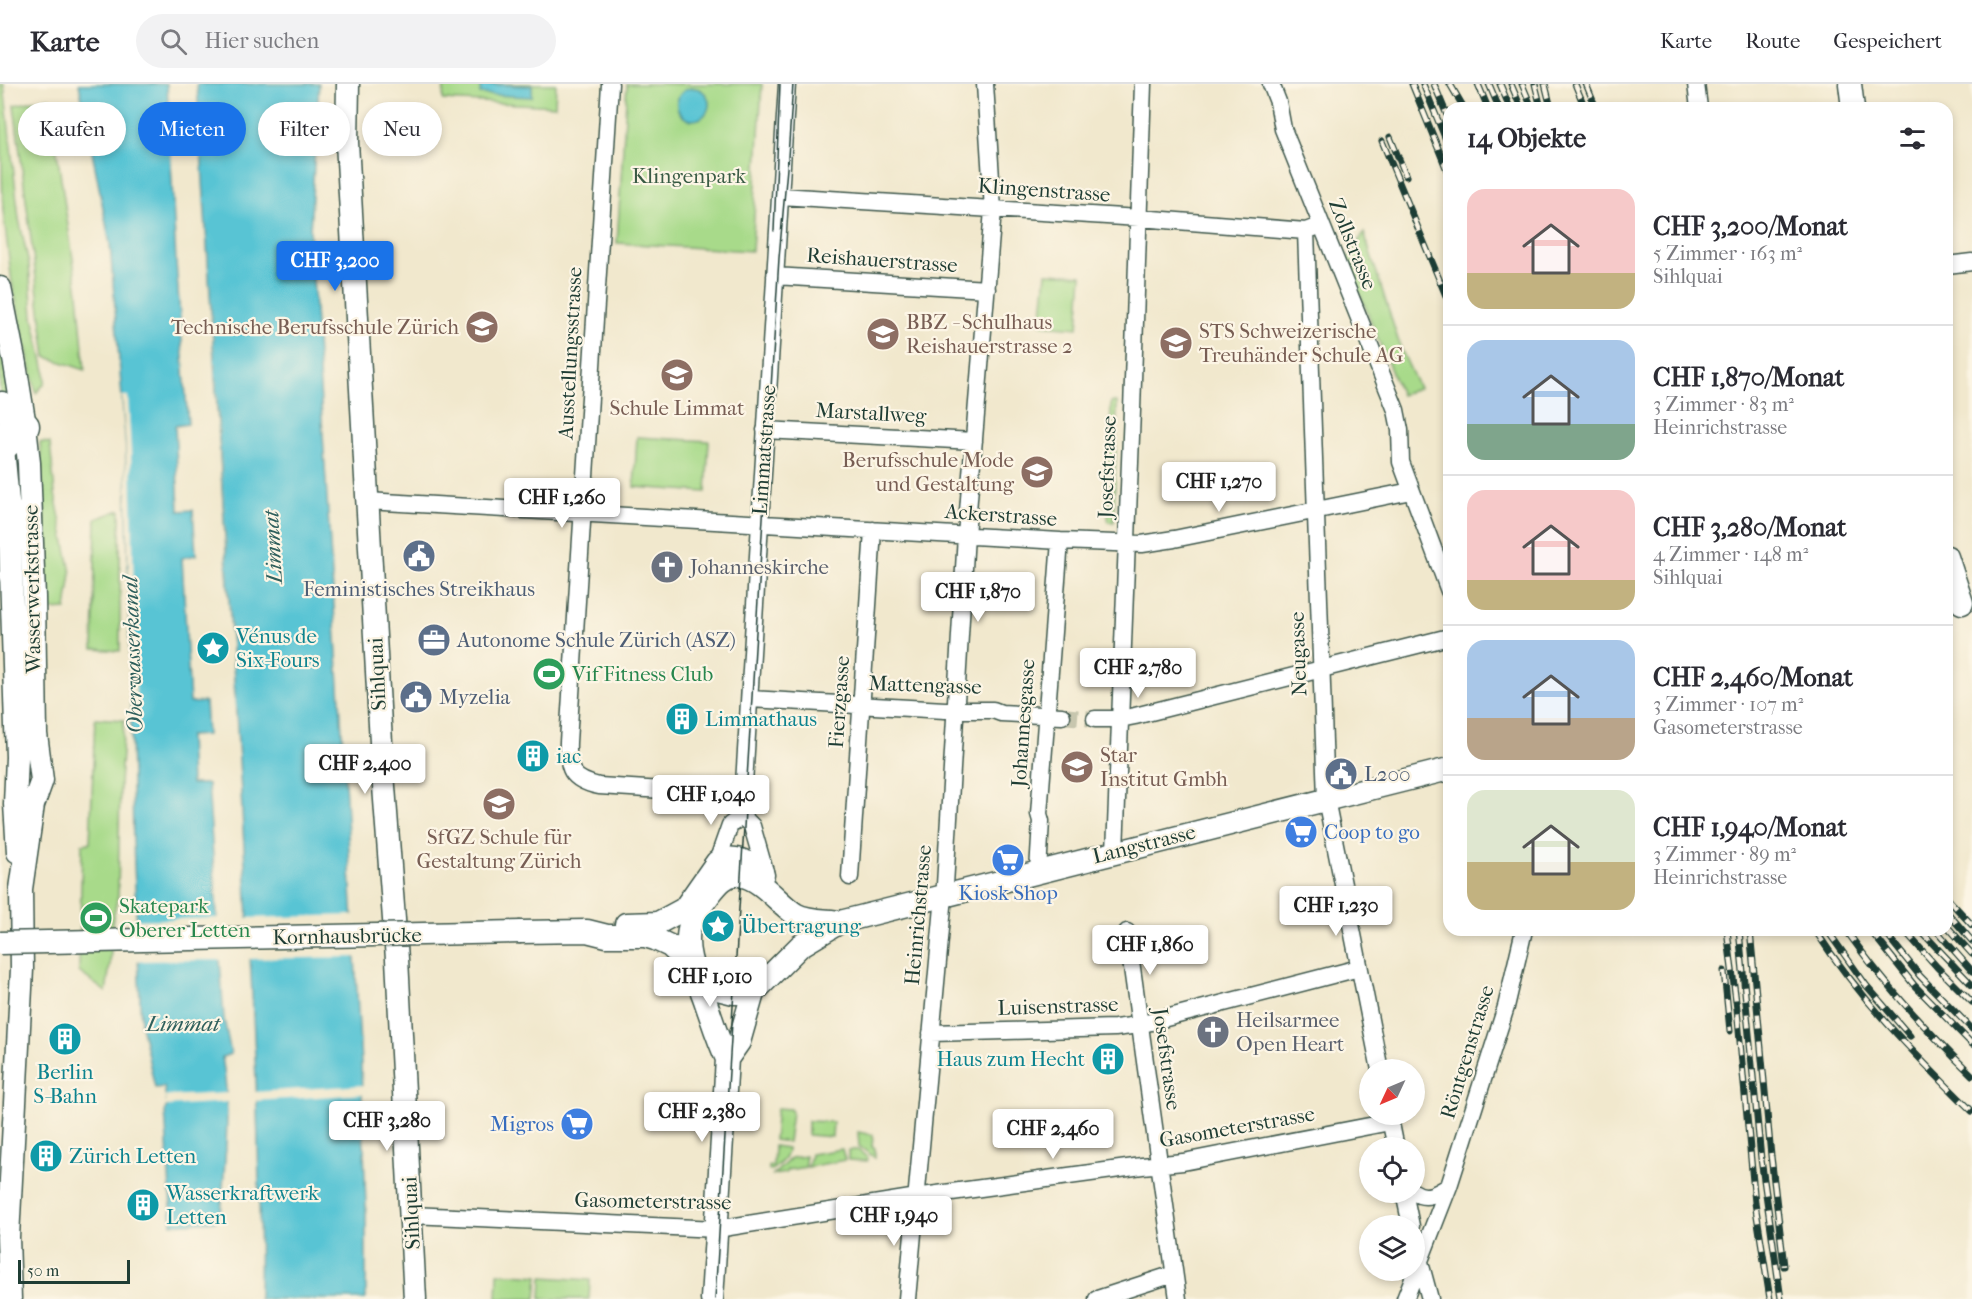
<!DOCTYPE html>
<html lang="de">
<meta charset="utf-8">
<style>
body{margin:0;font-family:"IM FELL French Canon",serif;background:#f2f2f3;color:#2b2b33;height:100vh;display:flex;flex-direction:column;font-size:22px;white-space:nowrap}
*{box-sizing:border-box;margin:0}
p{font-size:20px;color:#7c7c81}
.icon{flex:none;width:33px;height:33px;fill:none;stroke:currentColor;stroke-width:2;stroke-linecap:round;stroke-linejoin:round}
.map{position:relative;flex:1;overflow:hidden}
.sheet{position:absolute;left:1443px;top:18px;width:510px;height:834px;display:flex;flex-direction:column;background:#fff;border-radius:18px;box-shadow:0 3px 9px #0003}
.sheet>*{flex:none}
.banner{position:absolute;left:18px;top:18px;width:570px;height:54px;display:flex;gap:12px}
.needle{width:39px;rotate:226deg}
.tools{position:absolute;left:1359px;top:975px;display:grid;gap:12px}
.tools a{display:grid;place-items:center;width:66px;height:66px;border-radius:50%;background:#fff;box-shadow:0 3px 9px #0003;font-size:30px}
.scale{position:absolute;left:18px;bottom:15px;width:112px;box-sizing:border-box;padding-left:6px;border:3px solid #1f3d34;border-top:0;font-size:16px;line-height:21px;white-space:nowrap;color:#1f3d34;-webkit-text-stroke:4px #fcf5e5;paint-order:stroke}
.price{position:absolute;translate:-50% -51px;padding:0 14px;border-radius:6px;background:#fff;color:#222;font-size:20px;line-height:39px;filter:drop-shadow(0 2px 3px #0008)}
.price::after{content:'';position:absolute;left:50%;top:36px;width:18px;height:14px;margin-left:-9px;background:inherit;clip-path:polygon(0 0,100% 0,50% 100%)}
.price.on{background:#1a73e8;color:#fff}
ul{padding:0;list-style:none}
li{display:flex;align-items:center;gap:18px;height:150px;padding:0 24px}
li+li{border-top:2px solid #e1e1e2}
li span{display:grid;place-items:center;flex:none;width:168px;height:120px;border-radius:18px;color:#555}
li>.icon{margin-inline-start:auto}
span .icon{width:72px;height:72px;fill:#fffc;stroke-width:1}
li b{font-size:26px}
h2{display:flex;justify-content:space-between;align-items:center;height:72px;padding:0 24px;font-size:26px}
.chip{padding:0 21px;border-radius:27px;background:#fff;box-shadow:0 3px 9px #0003;font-size:21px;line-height:54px}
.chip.on{background:#1a73e8;color:#fff}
header{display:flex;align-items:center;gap:36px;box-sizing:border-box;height:84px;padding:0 30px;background:#fff;border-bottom:2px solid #e1e1e2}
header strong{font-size:28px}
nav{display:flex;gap:33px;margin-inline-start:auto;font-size:21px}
.search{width:420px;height:54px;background:#f2f2f3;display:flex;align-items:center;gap:15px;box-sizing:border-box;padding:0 21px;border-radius:33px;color:#7c7c81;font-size:22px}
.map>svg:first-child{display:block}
</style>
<header>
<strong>Karte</strong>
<div class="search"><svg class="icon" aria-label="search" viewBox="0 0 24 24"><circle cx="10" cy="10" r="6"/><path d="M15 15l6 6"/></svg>Hier suchen</div>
<nav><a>Karte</a><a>Route</a><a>Gespeichert</a></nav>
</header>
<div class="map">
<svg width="1972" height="1215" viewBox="0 0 1972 1215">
<rect width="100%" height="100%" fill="#fcf5e5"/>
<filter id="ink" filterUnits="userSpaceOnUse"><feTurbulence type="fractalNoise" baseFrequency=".0167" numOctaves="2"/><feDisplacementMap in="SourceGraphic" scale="12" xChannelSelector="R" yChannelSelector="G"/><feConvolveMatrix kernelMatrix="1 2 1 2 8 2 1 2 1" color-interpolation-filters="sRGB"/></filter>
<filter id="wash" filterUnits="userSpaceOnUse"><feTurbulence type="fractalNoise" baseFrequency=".008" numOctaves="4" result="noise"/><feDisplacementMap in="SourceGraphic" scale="24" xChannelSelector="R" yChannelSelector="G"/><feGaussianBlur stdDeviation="1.35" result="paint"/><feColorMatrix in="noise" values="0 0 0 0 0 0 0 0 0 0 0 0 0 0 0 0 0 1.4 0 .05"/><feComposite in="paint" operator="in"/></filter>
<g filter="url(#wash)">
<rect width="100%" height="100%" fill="#f1e8cd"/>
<path fill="#a8da8a" stroke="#648c5f" stroke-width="1.5" d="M0 0H4L19 135 29 180 33 233 45 287V299L36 309 12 199 3 126Z
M444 0H556L555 22 443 16Z
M627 0H762L752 167 617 159Z
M49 14 78 209 85 286 46 273 14 21Z
M1364 149 1401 265 1419 304 1401 311 1346 176Z
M1046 189 1082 191 1078 244 1041 241Z
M0 273 15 274 20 304 0 325Z
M1111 318H1117L1114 438H1108Z
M637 353 709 357 706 408 634 403Z
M40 358 50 359 55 410 71 489 66 525 48 526 46 452Z
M120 426V567L93 565 96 435Z
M95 634 124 636 120 700 118 811 113 834 110 881 106 908 79 888 82 760 90 759Z
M777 1024 790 1025 792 1028 788 1058 774 1056Z
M808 1037 833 1038 832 1053 808 1051Z
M858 1048 873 1051 872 1063 875 1064V1074L859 1062Z
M774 1062 787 1064C788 1074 780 1079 772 1086H769V1082H773Z
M842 1065 845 1076 808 1083 811 1070Z
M848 1066H858L868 1074 867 1077 848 1076Z
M805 1072 806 1083 787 1086 786 1089 773 1091 791 1074Z
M498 1189 538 1192 536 1215H497Z
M542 1193 590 1196 589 1215H541Z"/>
<path fill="#59c4d4" stroke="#3c8084" stroke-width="1.5" d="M79 0H167L176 178 188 340 175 342 179 427 193 426 196 471 182 474 190 619 205 618 207 651 189 652 191 700H208L224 935 231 970 222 973C232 1028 224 1078 221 1133H216V1137L172 1140 165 1026 167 1022 164 1003 155 1004 141 941 133 756 126 365 110 160Z
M197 0H319L310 147 344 680 361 979 366 1124V1215H259C262 1046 250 877 241 708 228 472 213 236 197 0Z
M481 0 532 2V13L480 10Z
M677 20a16 16 0 1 1 32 0a16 16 0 1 1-32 0Z"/>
<path fill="#f1e8cd" d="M122 312H128L131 369 136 615H131L126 365Z
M356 831 358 873 247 875 245 834Z
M220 834 223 876 135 877 134 836Z
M365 1001V1010L254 1017V1008Z
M228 1009 229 1018 166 1022 165 1012Z"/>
</g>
<g filter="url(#ink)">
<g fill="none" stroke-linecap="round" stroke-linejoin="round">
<path stroke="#c7c6ae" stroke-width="16" stroke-dasharray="16 8" stroke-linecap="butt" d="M1062 632 1095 635"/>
<g stroke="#3e574b" stroke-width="19">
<path id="street" d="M610 0 568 658C567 685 571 696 599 702L743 711
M1271 0 1278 18 1283 45 1396 326 1400 346 1401 378 1449 507
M1696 0 1699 24
M780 112 1139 134 1306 147 1321 141
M1306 147 1326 715 1380 986
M1947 181 1972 178
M775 192 987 205
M765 346 974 357
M367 417 1060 457 1142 460 1174 455 1411 407
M750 615 945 626H993L1001 629 1062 632
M1095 635H1120L1135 632 1449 553
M742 732 787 0
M742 732 752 742 766 791
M1115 768 1132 326 1143 0
M717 778 730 741 742 732
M1038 787 1041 737 1039 730 1060 457
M850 793 873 446
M1127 848 1178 1215
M931 949 1115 944 1139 941 1359 884
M1389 1030 1396 1064
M1404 1108 1411 1142
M1414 1108C1426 1117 1438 1109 1449 1102
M411 1131 717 1145 930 1111 1142 1082 1183 1078 1390 1038
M1414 1156 1430 1215
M907 1215 945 801 966 451 993 126 985 0
M1097 1215 1174 1190
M1405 1215 1449 1102 1506 923 1524 846"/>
</g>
<g stroke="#3e574b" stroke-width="25">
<path id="secondary" d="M348 0 347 58 382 676 397 875 415 1215
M1850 0 1853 24
M0 204 15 280 25 342 29 379 34 513 36 650 42 696 33 721 21 805 22 885 8 1153 10 1215
M4 348 3 364 9 429 17 673 15 720 18 768
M1947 473 1962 519
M626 840 658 839 684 825 717 778C732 770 749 777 762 788
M521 848 587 847 607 852H645L655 855 670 862 709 899 718 905 734 909H753
M727 975 739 958 753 909 800 862 840 838 1449 685
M712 1215 727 975C718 956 713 939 706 919 698 895 684 872 689 845 692 832 702 821 710 810 717 801 726 789 739 791 762 795 777 818 795 830 807 837 826 836 840 838"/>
</g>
<g stroke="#3e574b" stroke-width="31">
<path id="highway" d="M0 366 25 342 2 322
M0 410 9 429"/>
</g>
<use href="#street" stroke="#fff" stroke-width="16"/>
<use href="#secondary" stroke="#fff" stroke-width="22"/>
<use href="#highway" stroke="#fff" stroke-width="28"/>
<path stroke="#1f3d34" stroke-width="1.5" d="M774 147 780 0
M715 1215 779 174 788 73 793 0"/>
<g stroke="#1f3d34" stroke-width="7">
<path id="rail" d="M1412 0 1449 91
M1423 0 1449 63
M1434 0 1449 36
M1450 0 1464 24
M1478 0 1488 24
M1489 0 1499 24
M1500 0 1510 24
M1511 0 1521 24
M1522 0 1532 24
M1535 0 1541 24
M1545 0 1551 24
M1575 0 1585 24
M1586 0 1596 24
M1390 53 1406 92
M1382 57 1449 219
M1947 814 1972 841
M1947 828 1972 857
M1947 842 1972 870
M1727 846 1737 925 1755 1119 1770 1215
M1739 846 1761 1075 1781 1215
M1750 846 1771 1072 1784 1182
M1815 846C1859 914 1915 971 1972 1027
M1827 846 1866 901 1910 952
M1846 846C1883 899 1926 946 1972 991
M1870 846 1914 901 1972 960
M1883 846 1920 892 1972 945
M1904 846 1937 883 1972 918
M1920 846 1972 901
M1936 846 1972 887
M1724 887 1730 947"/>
</g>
<use href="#rail" stroke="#fcf5e5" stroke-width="4.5" stroke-dasharray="14" stroke-linecap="butt"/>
<g stroke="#3e574b" stroke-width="25" stroke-linecap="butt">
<path id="secondary-bridge" d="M0 859 521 848"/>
</g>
<use href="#secondary-bridge" stroke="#fff" stroke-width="22"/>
</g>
</g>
<defs>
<g id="school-disc" transform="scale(1.725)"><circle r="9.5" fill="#8d6e63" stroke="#fcf5e5"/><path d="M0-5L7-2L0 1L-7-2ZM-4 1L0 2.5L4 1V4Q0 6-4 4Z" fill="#fff"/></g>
<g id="university-disc" transform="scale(1.725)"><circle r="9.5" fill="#8d6e63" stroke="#fcf5e5"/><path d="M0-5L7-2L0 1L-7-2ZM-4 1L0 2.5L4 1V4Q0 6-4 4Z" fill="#fff"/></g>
<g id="civic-disc" transform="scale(1.725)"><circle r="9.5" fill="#5c6f8a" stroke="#fcf5e5"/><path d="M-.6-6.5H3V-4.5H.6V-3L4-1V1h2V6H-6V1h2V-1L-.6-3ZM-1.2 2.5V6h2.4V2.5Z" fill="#fff"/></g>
<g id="church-disc" transform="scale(1.725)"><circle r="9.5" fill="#6b7280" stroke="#fcf5e5"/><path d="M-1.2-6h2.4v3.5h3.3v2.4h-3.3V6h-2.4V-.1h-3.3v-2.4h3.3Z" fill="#fff"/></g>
<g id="office-disc" transform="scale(1.725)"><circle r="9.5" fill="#5c6f8a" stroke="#fcf5e5"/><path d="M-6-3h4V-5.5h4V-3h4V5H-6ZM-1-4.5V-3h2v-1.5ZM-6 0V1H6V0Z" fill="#fff"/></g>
<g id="sight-disc" transform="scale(1.725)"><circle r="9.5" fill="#0f9aa8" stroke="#fcf5e5"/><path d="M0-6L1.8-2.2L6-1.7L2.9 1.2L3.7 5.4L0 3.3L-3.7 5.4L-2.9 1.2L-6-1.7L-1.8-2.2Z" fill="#fff"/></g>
<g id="stadium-disc" transform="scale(1.725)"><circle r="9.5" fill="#2e9e5b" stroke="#fcf5e5"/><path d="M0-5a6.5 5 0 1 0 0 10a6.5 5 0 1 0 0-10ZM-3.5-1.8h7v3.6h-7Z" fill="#fff"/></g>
<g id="building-disc" transform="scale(1.725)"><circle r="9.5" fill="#0f9aa8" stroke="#fcf5e5"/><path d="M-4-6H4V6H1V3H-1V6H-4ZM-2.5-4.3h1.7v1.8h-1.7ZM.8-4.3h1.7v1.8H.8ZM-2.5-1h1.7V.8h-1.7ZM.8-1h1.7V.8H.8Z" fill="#fff"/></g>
<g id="supermarket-disc" transform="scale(1.725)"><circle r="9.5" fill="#3f7fe0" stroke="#fcf5e5"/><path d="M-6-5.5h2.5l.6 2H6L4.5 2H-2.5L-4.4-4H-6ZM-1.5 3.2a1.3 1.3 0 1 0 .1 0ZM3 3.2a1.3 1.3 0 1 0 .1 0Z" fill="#fff"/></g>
</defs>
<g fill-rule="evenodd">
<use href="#school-disc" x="482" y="243"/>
<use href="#university-disc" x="883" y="250"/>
<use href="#university-disc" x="1176" y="259"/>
<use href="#school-disc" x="677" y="291"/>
<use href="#university-disc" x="1037" y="388"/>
<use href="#civic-disc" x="419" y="472"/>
<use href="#church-disc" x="667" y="483"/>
<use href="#office-disc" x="434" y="556"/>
<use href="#sight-disc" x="213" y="564"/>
<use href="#stadium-disc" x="549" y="590"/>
<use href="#civic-disc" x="416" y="613"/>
<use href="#building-disc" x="682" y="635"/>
<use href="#building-disc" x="533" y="672"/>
<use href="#university-disc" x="1077" y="683"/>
<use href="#civic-disc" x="1341" y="690"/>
<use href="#university-disc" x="499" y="720"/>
<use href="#supermarket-disc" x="1301" y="748"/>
<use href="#supermarket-disc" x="1008" y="776"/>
<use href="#stadium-disc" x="96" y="834"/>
<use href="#sight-disc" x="718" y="842"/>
<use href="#church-disc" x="1213" y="948"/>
<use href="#building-disc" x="65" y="955"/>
<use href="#building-disc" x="1108" y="975"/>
<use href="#supermarket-disc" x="577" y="1040"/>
<use href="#building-disc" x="46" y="1072"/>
<use href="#building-disc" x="143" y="1121"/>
</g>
<g text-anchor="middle" stroke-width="4.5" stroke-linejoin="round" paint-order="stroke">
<g font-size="21" fill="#3a5c45" stroke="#fcf5e5">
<text x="689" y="99">Klingenpark</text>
</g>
<g font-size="21" fill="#1f3d34" stroke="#fcf5e5">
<text transform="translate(1044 106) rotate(4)" y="7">Klingenstrasse</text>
<text transform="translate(1353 160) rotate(68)" y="7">Zollstrasse</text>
<text transform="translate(882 176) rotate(4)" y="7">Reishauerstrasse</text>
<text transform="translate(570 269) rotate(-87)" y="7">Ausstellungsstrasse</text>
<text transform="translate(871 329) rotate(3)" y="7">Marstallweg</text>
<text transform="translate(764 366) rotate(-86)" y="7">Limmatstrasse</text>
<text transform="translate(1107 383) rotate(-88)" y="7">Josefstrasse</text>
<text transform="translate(1001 431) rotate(4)" y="7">Ackerstrasse</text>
<text transform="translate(32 505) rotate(-91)" y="7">Wasserwerkstrasse</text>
<text transform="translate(1298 570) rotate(-92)" y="7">Neugasse</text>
<text transform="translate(377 590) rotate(-93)" y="7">Sihlquai</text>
<text transform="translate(925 601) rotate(2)" y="7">Mattengasse</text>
<text transform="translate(839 618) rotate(-86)" y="7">Fierzgasse</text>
<text transform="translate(1023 639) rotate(-86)" y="7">Johannesgasse</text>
<text transform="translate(1144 760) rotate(-14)" y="7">Langstrasse</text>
<text transform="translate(918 831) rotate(-85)" y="7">Heinrichstrasse</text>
<text transform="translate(347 852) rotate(-1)" y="7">Kornhausbrücke</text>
<text transform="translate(1058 922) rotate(-2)" y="7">Luisenstrasse</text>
<text transform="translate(1467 968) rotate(-73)" y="7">Röntgenstrasse</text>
<text transform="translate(1167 975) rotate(82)" y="7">Josefstrasse</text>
<text transform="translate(1237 1043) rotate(-10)" y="7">Gasometerstrasse</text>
<text transform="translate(653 1117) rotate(1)" y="7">Gasometerstrasse</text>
<text transform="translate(411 1129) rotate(-93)" y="7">Sihlquai</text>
</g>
<g font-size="21" fill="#785e54" stroke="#fcf5e5" text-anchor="start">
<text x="906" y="245">BBZ - Schulhaus<tspan x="906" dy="24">Reishauerstrasse 2</tspan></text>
<text x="459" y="250" text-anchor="end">Technische Berufsschule Zürich</text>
<text x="1199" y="254">STS Schweizerische<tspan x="1199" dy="24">Treuhänder Schule AG</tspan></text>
<text x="677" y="331" text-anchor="middle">Schule Limmat</text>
<text x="1014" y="383" text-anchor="end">Berufsschule Mode<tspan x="1014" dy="24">und Gestaltung</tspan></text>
<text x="1100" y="678">Star<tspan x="1100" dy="24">Institut Gmbh</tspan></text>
<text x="499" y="760" text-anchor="middle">SfGZ Schule für<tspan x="499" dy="24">Gestaltung Zürich</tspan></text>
</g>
<g font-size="21" fill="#5b616d" stroke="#fcf5e5" text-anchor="start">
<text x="690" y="490">Johanneskirche</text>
<text x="1236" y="943">Heilsarmee<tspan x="1236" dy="24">Open Heart</tspan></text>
</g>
<g font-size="21" fill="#4e5e75" stroke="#fcf5e5" text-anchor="start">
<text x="419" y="512" text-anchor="middle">Feministisches Streikhaus</text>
<text x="457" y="563">Autonome Schule Zürich (ASZ)</text>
<text x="439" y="620">Myzelia</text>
<text x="1364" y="697">L200</text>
</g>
<g font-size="21" fill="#0d838f" stroke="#fcf5e5" text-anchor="start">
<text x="236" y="559">Vénus de<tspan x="236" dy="24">Six-Fours</tspan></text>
<text x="705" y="642">Limmathaus</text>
<text x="556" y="679">iac</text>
<text x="741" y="849">Übertragung</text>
<text x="1085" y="982" text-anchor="end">Haus zum Hecht</text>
<text x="65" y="995" text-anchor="middle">Berlin<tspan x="65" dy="24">S-Bahn</tspan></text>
<text x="69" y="1079">Zürich Letten</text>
<text x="166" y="1116">Wasserkraftwerk<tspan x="166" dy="24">Letten</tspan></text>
</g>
<g font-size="21" fill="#27864d" stroke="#fcf5e5" text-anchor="start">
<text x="572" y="597">Vif Fitness Club</text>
<text x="119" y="829">Skatepark<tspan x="119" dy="24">Oberer Letten</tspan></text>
</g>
<g font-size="21" fill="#366cbe" stroke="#fcf5e5" text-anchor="start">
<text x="1324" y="755">Coop to go</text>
<text x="1008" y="816" text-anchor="middle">Kiosk Shop</text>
<text x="554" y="1047" text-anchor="end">Migros</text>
</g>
<g font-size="22" font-style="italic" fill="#2e5f5c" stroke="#fcf5e5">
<text transform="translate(272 463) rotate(-93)" y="8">Limmat</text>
<text transform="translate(132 571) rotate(-92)" y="8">Oberwasserkanal</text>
<text x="183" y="947">Limmat</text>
</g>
</g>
</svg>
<div class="tools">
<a><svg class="needle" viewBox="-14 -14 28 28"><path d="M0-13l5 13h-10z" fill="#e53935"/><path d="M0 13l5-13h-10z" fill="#7c7c81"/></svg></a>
<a><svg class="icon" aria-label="locate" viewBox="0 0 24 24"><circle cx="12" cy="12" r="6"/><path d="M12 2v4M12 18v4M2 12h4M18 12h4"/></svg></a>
<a><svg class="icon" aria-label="layers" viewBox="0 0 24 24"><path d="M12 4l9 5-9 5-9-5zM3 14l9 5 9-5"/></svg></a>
</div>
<div class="scale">50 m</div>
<b class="price on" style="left:335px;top:208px">CHF 3,200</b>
<b class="price" style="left:1219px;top:429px">CHF 1,270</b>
<b class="price" style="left:562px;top:445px">CHF 1,260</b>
<b class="price" style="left:978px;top:539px">CHF 1,870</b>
<b class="price" style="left:1138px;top:615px">CHF 2,780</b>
<b class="price" style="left:365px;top:711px">CHF 2,400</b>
<b class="price" style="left:711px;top:742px">CHF 1,040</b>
<b class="price" style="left:1336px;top:853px">CHF 1,230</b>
<b class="price" style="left:1150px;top:892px">CHF 1,860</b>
<b class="price" style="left:710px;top:924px">CHF 1,010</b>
<b class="price" style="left:702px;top:1059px">CHF 2,380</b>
<b class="price" style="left:387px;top:1068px">CHF 3,280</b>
<b class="price" style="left:1053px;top:1076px">CHF 2,460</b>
<b class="price" style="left:894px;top:1163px">CHF 1,940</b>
<div class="banner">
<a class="chip">Kaufen</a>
<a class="chip on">Mieten</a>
<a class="chip">Filter</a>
<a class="chip">Neu</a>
</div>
<section class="sheet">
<h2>14 Objekte<svg class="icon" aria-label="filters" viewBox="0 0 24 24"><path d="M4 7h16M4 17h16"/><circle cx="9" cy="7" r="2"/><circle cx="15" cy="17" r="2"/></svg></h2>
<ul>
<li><span style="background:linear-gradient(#f6c9c9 70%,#c2b280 0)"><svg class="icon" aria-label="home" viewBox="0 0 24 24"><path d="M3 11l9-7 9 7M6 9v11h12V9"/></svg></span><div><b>CHF 3,200/Monat</b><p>5 Zimmer · 163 m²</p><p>Sihlquai</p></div></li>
<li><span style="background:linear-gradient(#a9c7e8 70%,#7fa58c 0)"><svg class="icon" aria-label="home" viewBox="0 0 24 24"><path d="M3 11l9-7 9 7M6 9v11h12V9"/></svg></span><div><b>CHF 1,870/Monat</b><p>3 Zimmer · 83 m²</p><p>Heinrichstrasse</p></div></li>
<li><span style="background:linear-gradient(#f6c9c9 75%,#c2b280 0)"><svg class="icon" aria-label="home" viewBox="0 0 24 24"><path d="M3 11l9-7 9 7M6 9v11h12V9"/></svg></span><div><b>CHF 3,280/Monat</b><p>4 Zimmer · 148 m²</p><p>Sihlquai</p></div></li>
<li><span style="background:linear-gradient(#a9c7e8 65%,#b9a48a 0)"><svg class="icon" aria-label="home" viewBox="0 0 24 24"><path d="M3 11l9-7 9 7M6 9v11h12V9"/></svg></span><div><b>CHF 2,460/Monat</b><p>3 Zimmer · 107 m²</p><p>Gasometerstrasse</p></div></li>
<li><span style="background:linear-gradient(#dfe7d0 60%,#c2b280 0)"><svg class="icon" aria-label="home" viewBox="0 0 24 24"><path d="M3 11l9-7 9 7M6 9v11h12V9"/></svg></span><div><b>CHF 1,940/Monat</b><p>3 Zimmer · 89 m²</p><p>Heinrichstrasse</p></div></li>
</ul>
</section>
</div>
